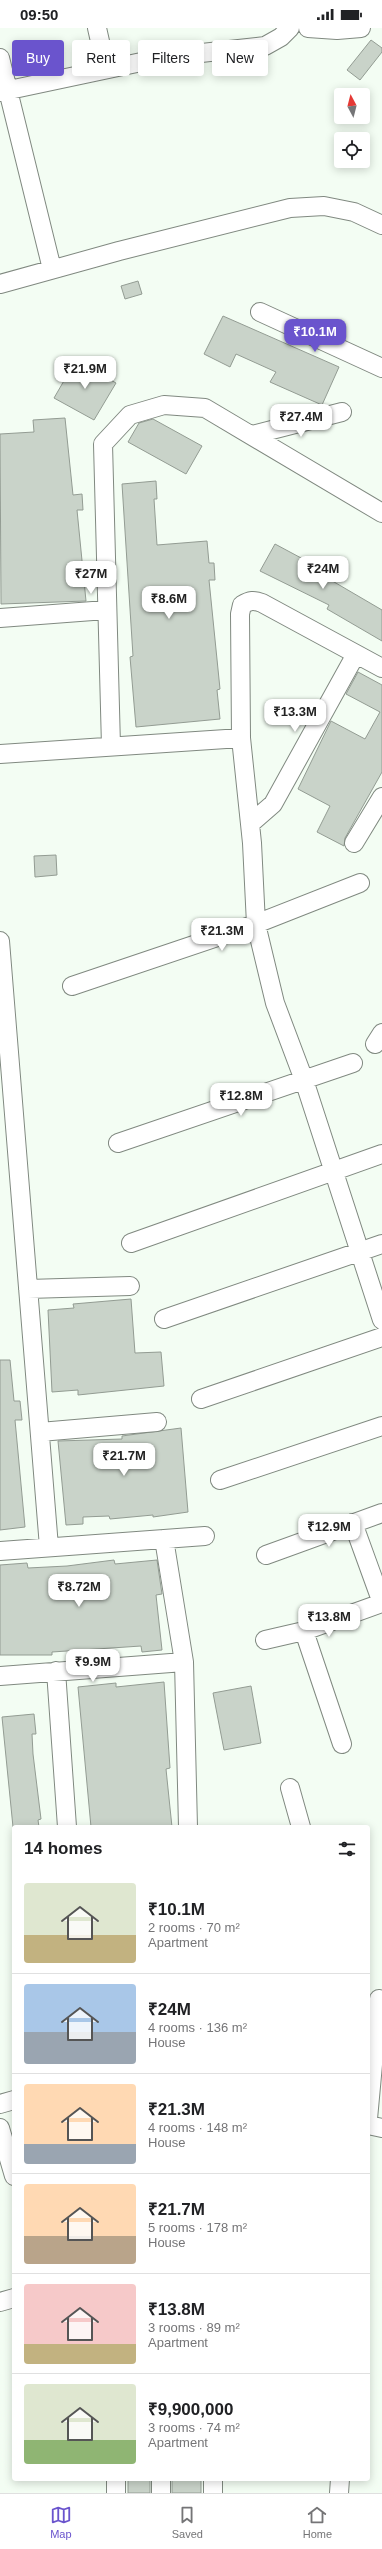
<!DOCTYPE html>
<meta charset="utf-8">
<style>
body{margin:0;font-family:Arial,sans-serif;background:#f2f2f2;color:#202124;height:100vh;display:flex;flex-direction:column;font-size:15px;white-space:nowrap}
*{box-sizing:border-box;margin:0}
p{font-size:13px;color:#757577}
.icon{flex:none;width:22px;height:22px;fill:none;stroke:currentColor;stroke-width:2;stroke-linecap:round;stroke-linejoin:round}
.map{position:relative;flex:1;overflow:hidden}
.drawer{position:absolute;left:12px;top:1797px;width:358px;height:656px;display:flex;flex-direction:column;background:#fff;border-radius:4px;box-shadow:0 2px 10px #0003}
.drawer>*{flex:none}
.guide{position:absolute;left:12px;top:12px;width:358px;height:36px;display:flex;gap:8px}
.needle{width:26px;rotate:353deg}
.controls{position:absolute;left:334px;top:60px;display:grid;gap:8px}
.controls a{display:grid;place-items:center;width:36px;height:36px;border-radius:4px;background:#fff;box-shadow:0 2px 10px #0003;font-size:20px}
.price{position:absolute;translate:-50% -34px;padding:0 9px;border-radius:8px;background:#fff;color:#222;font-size:13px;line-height:26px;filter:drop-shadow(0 1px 2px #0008)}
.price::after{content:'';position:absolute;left:50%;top:24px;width:12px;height:9px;margin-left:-6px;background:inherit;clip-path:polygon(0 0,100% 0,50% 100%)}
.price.selected{background:#6a54cd;color:#fff}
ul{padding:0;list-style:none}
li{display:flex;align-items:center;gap:12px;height:100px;padding:0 12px}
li+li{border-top:1px solid #e0e0e0}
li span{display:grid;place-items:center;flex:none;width:112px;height:80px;border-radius:4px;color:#555}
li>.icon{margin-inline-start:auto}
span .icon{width:48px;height:48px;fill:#fffc;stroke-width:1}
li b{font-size:17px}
h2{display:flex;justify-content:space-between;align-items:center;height:48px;padding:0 12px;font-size:17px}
.tag{padding:0 14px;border-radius:4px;background:#fff;box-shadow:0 2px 10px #0003;font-size:14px;line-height:36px}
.tag.selected{background:#6a54cd;color:#fff}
.status{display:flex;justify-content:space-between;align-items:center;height:28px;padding:0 20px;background:#fff;direction:ltr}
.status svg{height:11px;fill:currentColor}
.dock{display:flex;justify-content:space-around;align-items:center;height:56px;border-top:1px solid #e0e0e0;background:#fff;font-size:11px;color:#757577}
.dock a{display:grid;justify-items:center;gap:2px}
.dock .selected{color:#6a54cd}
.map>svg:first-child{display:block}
</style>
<div class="status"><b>09:50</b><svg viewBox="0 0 49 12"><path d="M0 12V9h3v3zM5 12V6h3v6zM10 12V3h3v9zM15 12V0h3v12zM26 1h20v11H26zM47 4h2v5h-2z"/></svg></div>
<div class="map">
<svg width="382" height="2465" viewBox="0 0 382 2465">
<rect width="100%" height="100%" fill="#f3fdf3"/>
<path fill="#c9d3c9" stroke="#939c93" d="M371 12 382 20V24L360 52 347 42Z
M138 253 142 266 125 271 121 258Z
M223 288 339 339 322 377 270 354 276 344 236 326 230 339 204 326Z
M76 332 116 355 94 392 54 370Z
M65 390 73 467 82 466 83 482H77L86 573 1 576 0 406 34 404 33 392Z
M153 391 202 418 186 446 128 414 139 395Z
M156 453 157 471H154L157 517 207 513 209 535H214L215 552H209L220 661 217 662 220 691 136 699 130 629 133 628 122 456Z
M275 516 331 546 329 551 382 582V613L327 581 329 577 260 543Z
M358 644 382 657V744L345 810 344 818 317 804 330 778 298 761 331 693 365 711 380 684 346 666Z
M56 827 57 847 35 849 34 828Z
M131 1271 135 1325 161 1324 164 1358 78 1367V1362L52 1364 48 1282 74 1280 73 1276Z
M0 1332H10L14 1373H20L22 1392H15L25 1499 0 1502Z
M181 1400 188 1484 153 1489V1487L110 1491 109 1488 83 1489V1496L66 1497 58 1413 122 1411V1408Z
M114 1532 115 1536 157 1532 162 1566 156 1567 162 1622 142 1624 141 1618 52 1624V1627H0V1537L27 1535 28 1540 67 1538Z
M164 1654 170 1740 166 1741 172 1799H91L78 1659 116 1655V1659Z
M251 1658 261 1715 224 1722 213 1665Z
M34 1686 36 1706H32L33 1726 41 1791 38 1792 39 1799H13L2 1689Z
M128 2451H150V2465H128Z
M172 2451H201V2465H172Z"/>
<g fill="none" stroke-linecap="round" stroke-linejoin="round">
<g stroke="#808980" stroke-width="20">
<path id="minor" d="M97 0 106 40
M308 0 337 2 361 0
M0 30 52 241
M0 64 165 29 265 18 281 9 290 0
M0 256 119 223 290 180 324 178 354 184 382 197
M260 284 382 340
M252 407 342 384
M0 590 106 582
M241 710 252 815 256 896 275 975 304 1052 382 1292
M111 718 103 416 130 387 164 377 205 380 382 485
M0 726 241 710 240 586 242 577C250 572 254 572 262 575L382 640
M250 796 273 776 356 626
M354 815 382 769
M0 913 49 1519
M72 958 256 896 360 855
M375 1016 382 1005
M118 1115 353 1035
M131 1215 382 1126
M28 1261 130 1258
M164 1291 382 1216
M201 1371 382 1309
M40 1404 157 1394
M220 1452 382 1398
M353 1495 382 1575
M164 1511 184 1634 188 1799
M0 1523 205 1508
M266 1527 382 1485
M304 1603 342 1716
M265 1612 304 1603 382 1575
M56 1643 67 1799
M0 1648 184 1634
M290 1760 301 1799
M0 2076 14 2072
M368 2091 379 1971
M368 2097 382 2100
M0 2100 14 2148
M0 2274 14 2270
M116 2465V2451
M161 2465V2451
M213 2465V2451
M339 2465 340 2451"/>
</g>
<use href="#minor" stroke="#fff" stroke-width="18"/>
</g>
</svg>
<div class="controls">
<a><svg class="needle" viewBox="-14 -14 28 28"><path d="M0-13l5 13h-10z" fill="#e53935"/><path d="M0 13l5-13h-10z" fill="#757577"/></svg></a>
<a><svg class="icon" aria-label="locate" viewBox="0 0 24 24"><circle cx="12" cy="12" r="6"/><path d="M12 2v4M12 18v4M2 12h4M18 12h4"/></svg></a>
</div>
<b class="price selected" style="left:315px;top:325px">₹10.1M</b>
<b class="price" style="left:85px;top:362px">₹21.9M</b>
<b class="price" style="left:301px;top:410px">₹27.4M</b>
<b class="price" style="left:323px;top:562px">₹24M</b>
<b class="price" style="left:91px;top:567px">₹27M</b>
<b class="price" style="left:169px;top:592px">₹8.6M</b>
<b class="price" style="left:295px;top:705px">₹13.3M</b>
<b class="price" style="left:222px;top:924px">₹21.3M</b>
<b class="price" style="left:241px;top:1089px">₹12.8M</b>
<b class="price" style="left:124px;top:1449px">₹21.7M</b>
<b class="price" style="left:329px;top:1520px">₹12.9M</b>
<b class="price" style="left:79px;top:1580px">₹8.72M</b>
<b class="price" style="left:329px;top:1610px">₹13.8M</b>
<b class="price" style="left:93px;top:1655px">₹9.9M</b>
<div class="guide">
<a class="tag selected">Buy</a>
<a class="tag">Rent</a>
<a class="tag">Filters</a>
<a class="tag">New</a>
</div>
<section class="drawer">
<h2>14 homes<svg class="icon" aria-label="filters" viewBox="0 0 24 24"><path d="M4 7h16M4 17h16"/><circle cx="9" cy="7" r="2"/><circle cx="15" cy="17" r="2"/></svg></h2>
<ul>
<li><span style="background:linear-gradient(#dfe7d0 65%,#c2b280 0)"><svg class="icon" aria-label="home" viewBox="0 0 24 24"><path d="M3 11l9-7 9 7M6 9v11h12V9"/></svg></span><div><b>₹10.1M</b><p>2 rooms · 70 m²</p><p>Apartment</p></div></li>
<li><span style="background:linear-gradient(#a9c7e8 60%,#9aa5b1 0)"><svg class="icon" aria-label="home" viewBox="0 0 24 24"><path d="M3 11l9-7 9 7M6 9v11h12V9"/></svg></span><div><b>₹24M</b><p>4 rooms · 136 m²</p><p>House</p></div></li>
<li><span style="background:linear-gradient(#ffd9b3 75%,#9aa5b1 0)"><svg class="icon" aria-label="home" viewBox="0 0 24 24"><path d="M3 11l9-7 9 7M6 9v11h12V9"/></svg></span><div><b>₹21.3M</b><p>4 rooms · 148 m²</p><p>House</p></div></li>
<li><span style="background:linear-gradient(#ffd9b3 65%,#b9a48a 0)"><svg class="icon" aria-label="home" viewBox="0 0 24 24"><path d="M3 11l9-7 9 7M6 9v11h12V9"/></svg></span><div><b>₹21.7M</b><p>5 rooms · 178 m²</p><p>House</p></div></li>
<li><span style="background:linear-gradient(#f6c9c9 75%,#c2b280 0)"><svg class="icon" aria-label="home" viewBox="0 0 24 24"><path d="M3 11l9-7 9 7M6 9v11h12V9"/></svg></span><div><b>₹13.8M</b><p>3 rooms · 89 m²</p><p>Apartment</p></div></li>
<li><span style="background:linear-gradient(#dfe7d0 70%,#8fb573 0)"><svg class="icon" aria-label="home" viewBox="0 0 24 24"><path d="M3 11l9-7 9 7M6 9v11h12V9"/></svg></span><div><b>₹9,900,000</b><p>3 rooms · 74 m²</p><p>Apartment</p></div></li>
</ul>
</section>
</div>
<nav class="dock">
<a class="selected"><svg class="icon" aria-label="map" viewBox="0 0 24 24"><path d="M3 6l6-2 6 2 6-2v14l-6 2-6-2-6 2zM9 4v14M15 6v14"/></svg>Map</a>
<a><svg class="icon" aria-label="saved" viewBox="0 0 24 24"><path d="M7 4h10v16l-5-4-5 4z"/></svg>Saved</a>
<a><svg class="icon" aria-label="home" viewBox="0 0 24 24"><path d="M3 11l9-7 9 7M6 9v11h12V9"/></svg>Home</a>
</nav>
